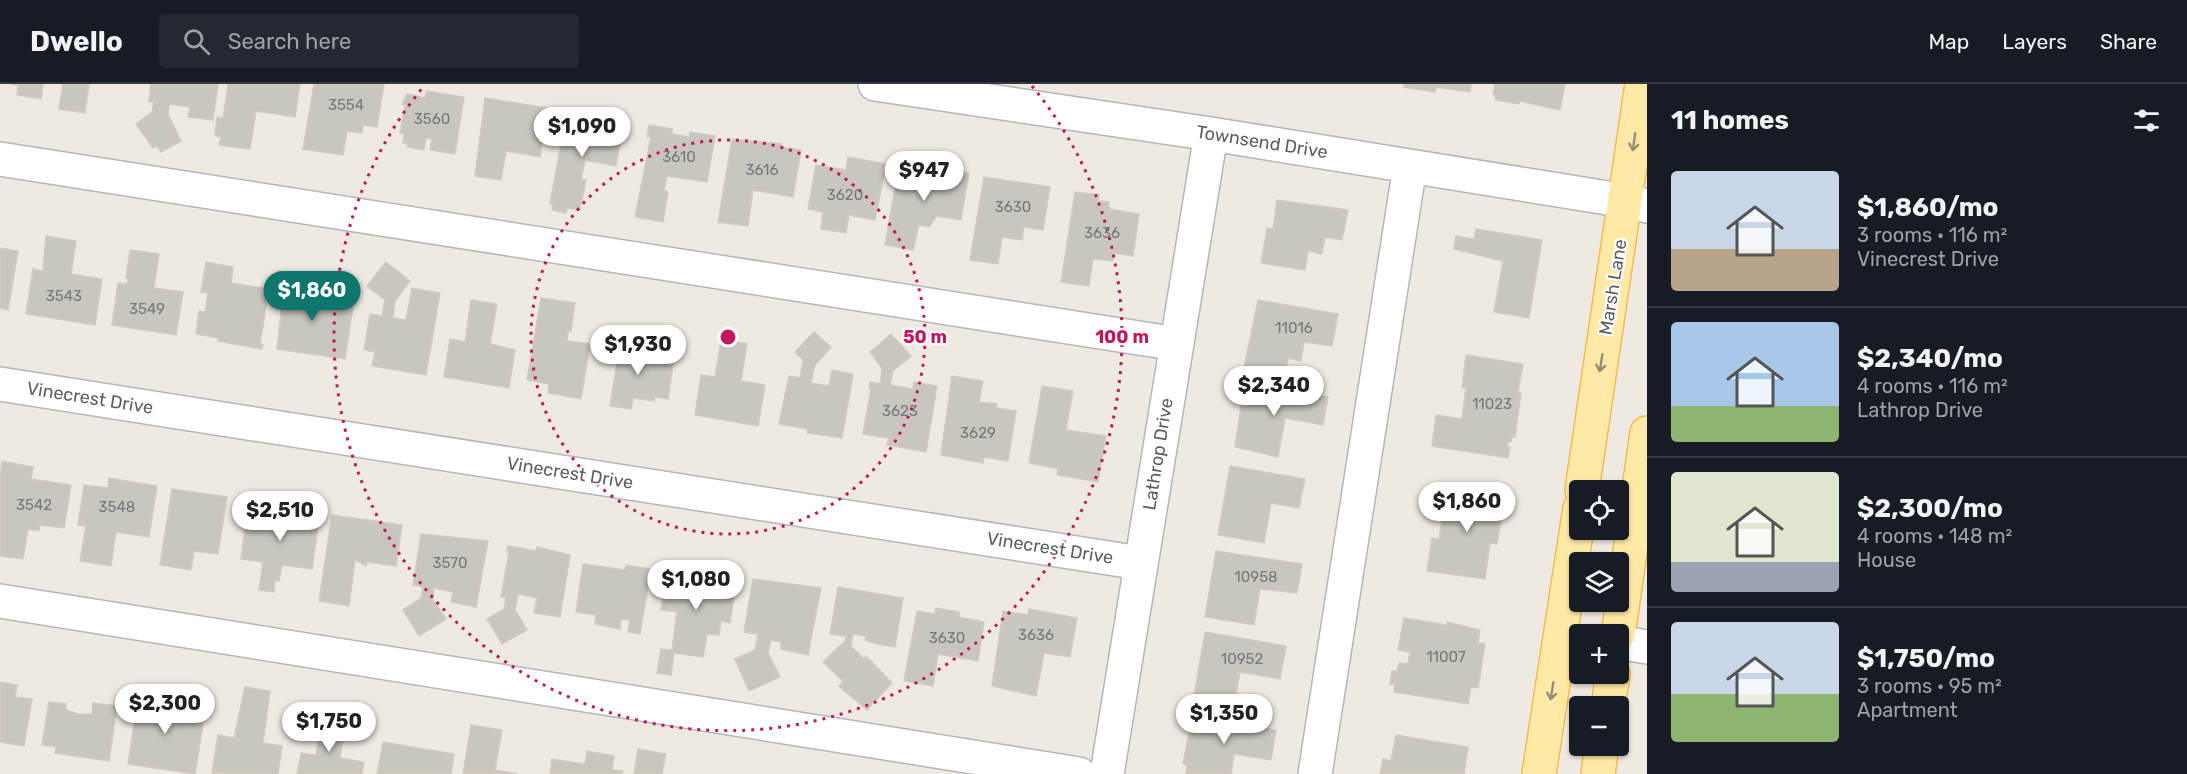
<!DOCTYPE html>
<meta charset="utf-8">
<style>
body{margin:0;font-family:Rubik,sans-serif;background:#242831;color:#f1f3f6;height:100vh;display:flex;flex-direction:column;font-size:22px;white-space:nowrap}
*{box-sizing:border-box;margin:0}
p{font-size:20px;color:#9ea1a6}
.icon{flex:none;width:33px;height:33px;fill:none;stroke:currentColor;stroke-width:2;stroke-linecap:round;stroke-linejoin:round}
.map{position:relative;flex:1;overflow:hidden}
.side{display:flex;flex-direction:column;background:#171b24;width:540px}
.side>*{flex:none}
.controls{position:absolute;left:1569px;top:396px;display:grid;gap:12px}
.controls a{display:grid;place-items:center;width:60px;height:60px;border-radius:6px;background:#171b24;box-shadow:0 2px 4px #0004;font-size:30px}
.price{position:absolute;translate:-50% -51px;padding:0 14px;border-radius:21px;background:#fff;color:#222;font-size:20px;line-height:39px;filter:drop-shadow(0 2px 3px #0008)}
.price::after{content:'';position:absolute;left:50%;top:36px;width:18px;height:14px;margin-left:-9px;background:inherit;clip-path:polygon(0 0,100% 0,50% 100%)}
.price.current{background:#0f766e;color:#fff}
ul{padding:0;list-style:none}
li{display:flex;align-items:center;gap:18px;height:150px;padding:0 24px}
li+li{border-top:2px solid #363941}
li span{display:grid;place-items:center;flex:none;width:168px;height:120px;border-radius:6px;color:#555}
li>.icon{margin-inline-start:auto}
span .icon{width:72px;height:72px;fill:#fffc;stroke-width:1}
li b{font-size:26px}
h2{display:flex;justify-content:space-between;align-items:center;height:72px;padding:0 24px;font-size:26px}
header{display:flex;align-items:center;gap:36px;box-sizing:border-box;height:84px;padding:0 30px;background:#171b24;border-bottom:2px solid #363941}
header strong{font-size:28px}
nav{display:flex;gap:33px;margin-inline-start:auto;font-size:21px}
.search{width:420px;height:54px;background:#242831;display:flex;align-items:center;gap:15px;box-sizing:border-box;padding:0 21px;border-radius:6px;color:#9ea1a6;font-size:22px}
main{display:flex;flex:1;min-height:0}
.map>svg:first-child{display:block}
</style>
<header>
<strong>Dwello</strong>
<div class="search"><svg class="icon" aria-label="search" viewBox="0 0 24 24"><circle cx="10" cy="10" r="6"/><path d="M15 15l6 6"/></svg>Search here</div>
<nav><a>Map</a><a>Layers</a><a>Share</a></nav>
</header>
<main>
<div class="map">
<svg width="1647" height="690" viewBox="0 0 1647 690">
<rect width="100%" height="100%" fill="#eeeae2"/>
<path fill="#c9c5bf" stroke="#d3cbc0" stroke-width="1.5" d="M10 0H43L41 15 17 11 18 1Z
M63 0H89L85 29 59 25Z
M151 0H218L213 36 188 33 190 23 169 20 168 30 181 57 161 68 157 62 153 64 136 40 152 28 154 18H149Z
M228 0H300L295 33 256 27 250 65 219 61 221 53 215 52 217 33 223 34Z
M314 0H384L377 43 363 41 362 49 347 47 343 71 303 65Z
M1404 0H1471L1470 8 1436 3 1435 8 1404 3Z
M1495 0H1565L1560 26 1520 17 1519 20 1495 16 1496 12 1493 11Z
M426 7 464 13 455 70 430 66 432 55 426 54 424 66 407 63 408 59H403L404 50 400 49 405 21 402 20 407 10 425 14Z
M485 14 548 24 540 73 506 67 501 96 475 92Z
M566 32 623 43 616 82 585 76 581 95 586 96 580 126 567 124 566 129 552 126 553 120H550Z
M649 41 672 45V50L689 53 690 48 715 52 707 98 667 92 664 107 668 108 663 138 635 133 651 53H647Z
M732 55 782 60 781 63 801 66 793 113 753 106 748 142 718 138Z
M848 73 886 80 875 136 849 131 846 149 821 145 823 128 808 125 816 81 846 86Z
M916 82 969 89 961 136 937 132 929 143 919 141 913 166 885 161 898 86 915 89Z
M984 93 1050 103 1043 146 1024 143 1022 156 1002 153 998 180 970 176Z
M1075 108 1099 111 1098 117 1109 118V125L1139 130 1133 172 1114 169 1113 177 1093 175 1089 202 1061 198Z
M1277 116 1348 126 1342 156 1325 153 1322 170 1308 167 1305 186 1261 179 1267 144 1273 145Z
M1476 145 1542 156 1529 234 1494 228 1503 177 1454 165 1456 152 1474 155Z
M46 152 76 157 71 190 102 195 95 241 26 230 33 185 43 187Z
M0 164 18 167 8 226 0 224Z
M130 166 159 170 154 204 183 208 176 251 112 241 118 199 127 200 128 195 126 194Z
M206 178 233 183 231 199 269 205 260 260 263 261 262 265 218 257V254L196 250 199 227 205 228 208 209 201 208Z
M386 178 410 197 395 217 393 234 406 236 412 204 440 209 426 291 372 282 375 268 364 266 370 230 382 232 385 216 367 202Z
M285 192 315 197 312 217 353 223 345 275 277 265Z
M541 214 575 219 571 247 568 246 567 257 590 260 581 315 548 309 549 300 527 296Z
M471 216 497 220 490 260 515 266 509 304 444 293 450 255 465 258Z
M1258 216 1338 230 1332 262 1304 258 1301 277 1288 274 1285 292 1244 284Z
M814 248 831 263 815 281 811 299 829 302 832 286 853 290 842 354 807 349 808 345 779 340 789 292 800 294 803 276 795 268Z
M891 250 911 272 893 287 890 301 913 305 914 298 937 302 926 368 887 361 889 354 863 350 871 304H869L870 298 880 300 882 284 870 268Z
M619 253 642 257 640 274 673 280 668 315 655 313 654 317 633 314 631 325 610 322 618 273H615Z
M721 256 747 260 741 297 765 301 758 342 695 331 701 291 715 293Z
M1466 271 1523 280 1518 308 1521 309 1515 353 1512 352 1511 358H1508L1507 362 1510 363 1508 374 1432 362 1436 331 1462 335 1466 304H1462Z
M952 292 983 297 979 318 997 320 996 324 1016 327 1008 377 984 373 983 379 941 371Z
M1042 302 1073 307 1066 346 1106 352 1098 398 1057 391 1058 385 1029 379Z
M1244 302 1328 313 1323 341 1285 334 1278 373 1235 363Z
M2 377 33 383 31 395 71 401 64 444 40 441 39 447 28 445 23 475 0 472V394Z
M1230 382 1305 395 1299 424 1271 419 1264 459 1218 451Z
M109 394 157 402 149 453 116 448 111 482 80 477 86 442 78 441 84 401 108 404Z
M1447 402 1505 411 1497 460 1490 459 1485 495 1427 487 1432 454 1439 455Z
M172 405 227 413 218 470 194 467 191 486 160 481Z
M299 423 314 425V428L320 429 312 485 282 481 279 497 275 496 274 508 259 506 263 478 241 475 247 428 278 432V427L292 430 293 425 299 426Z
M332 431 402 441 396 482 367 478 366 482 355 476 349 522 319 517Z
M421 450 488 457 476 523 451 518 453 508 434 504 433 516 446 535 419 552 403 526 421 514 423 503 413 501Z
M508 462 536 467 537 463 570 471 560 533 534 529 537 514 518 510 515 526 527 546 502 560 487 535 504 525 506 514 501 513 509 468H507Z
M1216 467 1302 480 1297 509 1260 505 1254 541 1205 533Z
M583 480 625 486 626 481 651 485 640 550 628 548 630 536 621 535 620 545 595 540 596 531 576 528Z
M694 485 737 491 730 539 721 537 719 551 707 550 703 573 674 569 671 591 657 589 661 565 672 566 677 528 661 526 667 487 693 491Z
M753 495 821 504 808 571 781 565V558L771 556 768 569 780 593 749 607 735 575 755 566 758 550 744 548Z
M838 503 903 514 895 563 877 560 865 556 866 552 853 550 851 562 864 575 866 572 892 599 867 626 839 602 843 597 823 578 845 557 847 549 845 552 830 550Z
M936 524 959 528V533L984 538 978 577 938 570 933 602 904 597 917 527 935 530Z
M1029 525 1077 534 1070 573 1044 569 1036 612 992 602 1003 527 1028 531Z
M1404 534 1447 541V538L1480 546 1478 559 1485 560 1478 604 1471 603 1468 620 1394 608 1395 601 1390 600 1392 587H1397L1399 579 1408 580 1410 568 1398 566Z
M1205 548 1286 562 1280 595 1240 588 1233 625 1193 618Z
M0 598 17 601 15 613 32 615 24 662 0 658Z
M245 603 270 607 263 659 282 662 278 690 212 689 218 651 234 654Z
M139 609 187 616 184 637 203 640 195 690 128 680Z
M49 618 66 620V626L78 630H92L93 619 117 622 109 677 55 669 56 663 42 661Z
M1194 632 1276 646 1271 676 1234 670 1231 690H1186L1187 681 1183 680 1189 649H1192Z
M322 633 346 637 340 674 364 678 362 690H297L301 669 316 671Z
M471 641 502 646 495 686 518 690H463Z
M1396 651 1468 663 1464 690H1380L1383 675 1391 677Z
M383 658 454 670 451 690H377Z
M638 665 666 670 662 690H634Z
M587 667 614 672 612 686 623 687 622 690H550L552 675 585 680Z"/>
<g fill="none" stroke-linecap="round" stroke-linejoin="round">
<g stroke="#b3b6ba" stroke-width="36">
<path id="minor" d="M875 0 1211 50 1626 117 1647 122
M0 75 1177 260
M0 300 1140 479
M0 517 1079 690
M1618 558 1647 563
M1107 690 1211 50
M1315 690 1410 82"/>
</g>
<g stroke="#f8ba50" stroke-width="36">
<path id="major" d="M1582 406 1642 0
M1618 551 1647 349
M1608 622 1613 590
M1539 690 1580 424
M1598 690 1602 662"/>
</g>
<use href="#minor" stroke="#fff" stroke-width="33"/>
<use href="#major" stroke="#ffe9a6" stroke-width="33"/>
</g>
<defs><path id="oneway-shaft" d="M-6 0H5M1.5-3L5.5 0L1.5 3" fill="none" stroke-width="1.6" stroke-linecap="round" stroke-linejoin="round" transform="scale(1.5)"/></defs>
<g stroke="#948f7b">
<use href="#oneway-shaft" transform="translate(1634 58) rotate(98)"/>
<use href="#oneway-shaft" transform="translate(1601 279) rotate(99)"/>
<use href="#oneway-shaft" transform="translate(1552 607) rotate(99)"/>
</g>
<g fill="none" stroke="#c2185b" stroke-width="3" stroke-dasharray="3 6">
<circle cx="728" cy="253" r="197"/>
<path d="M1032 2A394 394 0 1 1 424 2"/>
</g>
<g text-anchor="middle" stroke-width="4.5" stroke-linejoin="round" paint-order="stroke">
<g font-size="15" fill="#76787b">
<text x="346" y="26">3554</text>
<text x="432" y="40">3560</text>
<text x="679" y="78">3610</text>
<text x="762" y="91">3616</text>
<text x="845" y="116">3620</text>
<text x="1013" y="128">3630</text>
<text x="1102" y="154">3636</text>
<text x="64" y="217">3543</text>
<text x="147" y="230">3549</text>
<text x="1294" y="249">11016</text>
<text x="1492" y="325">11023</text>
<text x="900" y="332">3623</text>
<text x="978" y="354">3629</text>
<text x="34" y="426">3542</text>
<text x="117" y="428">3548</text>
<text x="450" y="484">3570</text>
<text x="1256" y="498">10958</text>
<text x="1036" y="556">3636</text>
<text x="947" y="559">3630</text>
<text x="1446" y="578">11007</text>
<text x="1242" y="580">10952</text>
</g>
<g font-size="18" fill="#5a5f64" stroke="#fff">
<text transform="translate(1262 58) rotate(9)" y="6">Townsend Drive</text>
<text transform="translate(1613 203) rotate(-81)" y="6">Marsh Lane</text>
<text transform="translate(90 314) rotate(9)" y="6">Vinecrest Drive</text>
<text transform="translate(1158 370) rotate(-81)" y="6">Lathrop Drive</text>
<text transform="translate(570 389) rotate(9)" y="6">Vinecrest Drive</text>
<text transform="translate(1050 464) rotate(9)" y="6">Vinecrest Drive</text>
</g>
</g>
<circle cx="728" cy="253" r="9" fill="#c2185b" stroke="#fff" stroke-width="3"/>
<g font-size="18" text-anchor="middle" font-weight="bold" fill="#c2185b" stroke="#fff" stroke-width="4.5" stroke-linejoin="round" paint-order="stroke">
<text x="925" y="259">50 m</text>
<text x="1122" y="259">100 m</text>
</g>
</svg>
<div class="controls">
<a><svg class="icon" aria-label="locate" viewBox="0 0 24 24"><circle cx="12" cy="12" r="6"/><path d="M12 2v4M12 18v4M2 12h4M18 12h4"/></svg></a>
<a><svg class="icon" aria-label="layers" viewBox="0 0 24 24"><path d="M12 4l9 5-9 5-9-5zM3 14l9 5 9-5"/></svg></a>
<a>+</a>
<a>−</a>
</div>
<b class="price" style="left:582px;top:74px">$1,090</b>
<b class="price" style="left:924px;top:118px">$947</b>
<b class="price current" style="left:312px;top:238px">$1,860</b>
<b class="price" style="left:638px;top:292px">$1,930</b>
<b class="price" style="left:1274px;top:333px">$2,340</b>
<b class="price" style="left:1467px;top:449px">$1,860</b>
<b class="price" style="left:280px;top:458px">$2,510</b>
<b class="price" style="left:696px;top:527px">$1,080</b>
<b class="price" style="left:165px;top:651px">$2,300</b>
<b class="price" style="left:1224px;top:661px">$1,350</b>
<b class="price" style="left:329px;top:669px">$1,750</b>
</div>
<section class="side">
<h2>11 homes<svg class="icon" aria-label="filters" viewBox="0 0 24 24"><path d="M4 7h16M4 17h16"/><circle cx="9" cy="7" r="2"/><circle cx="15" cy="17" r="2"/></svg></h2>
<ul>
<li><span style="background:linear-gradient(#c9d6e8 65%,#b9a48a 0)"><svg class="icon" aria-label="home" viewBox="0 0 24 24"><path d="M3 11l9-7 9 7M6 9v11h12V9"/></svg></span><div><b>$1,860/mo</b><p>3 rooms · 116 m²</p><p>Vinecrest Drive</p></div></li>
<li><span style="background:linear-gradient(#a9c7e8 70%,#8fb573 0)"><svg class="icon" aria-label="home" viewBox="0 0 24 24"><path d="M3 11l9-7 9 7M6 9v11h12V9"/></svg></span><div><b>$2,340/mo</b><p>4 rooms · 116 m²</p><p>Lathrop Drive</p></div></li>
<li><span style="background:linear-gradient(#dfe7d0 75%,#9aa5b1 0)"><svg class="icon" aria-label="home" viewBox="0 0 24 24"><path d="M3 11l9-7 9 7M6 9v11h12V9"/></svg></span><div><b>$2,300/mo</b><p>4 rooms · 148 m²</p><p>House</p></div></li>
<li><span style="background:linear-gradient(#c9d6e8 60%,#8fb573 0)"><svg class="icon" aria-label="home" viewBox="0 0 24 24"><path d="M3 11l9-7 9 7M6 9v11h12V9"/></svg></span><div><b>$1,750/mo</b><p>3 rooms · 95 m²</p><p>Apartment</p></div></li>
</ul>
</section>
</main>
